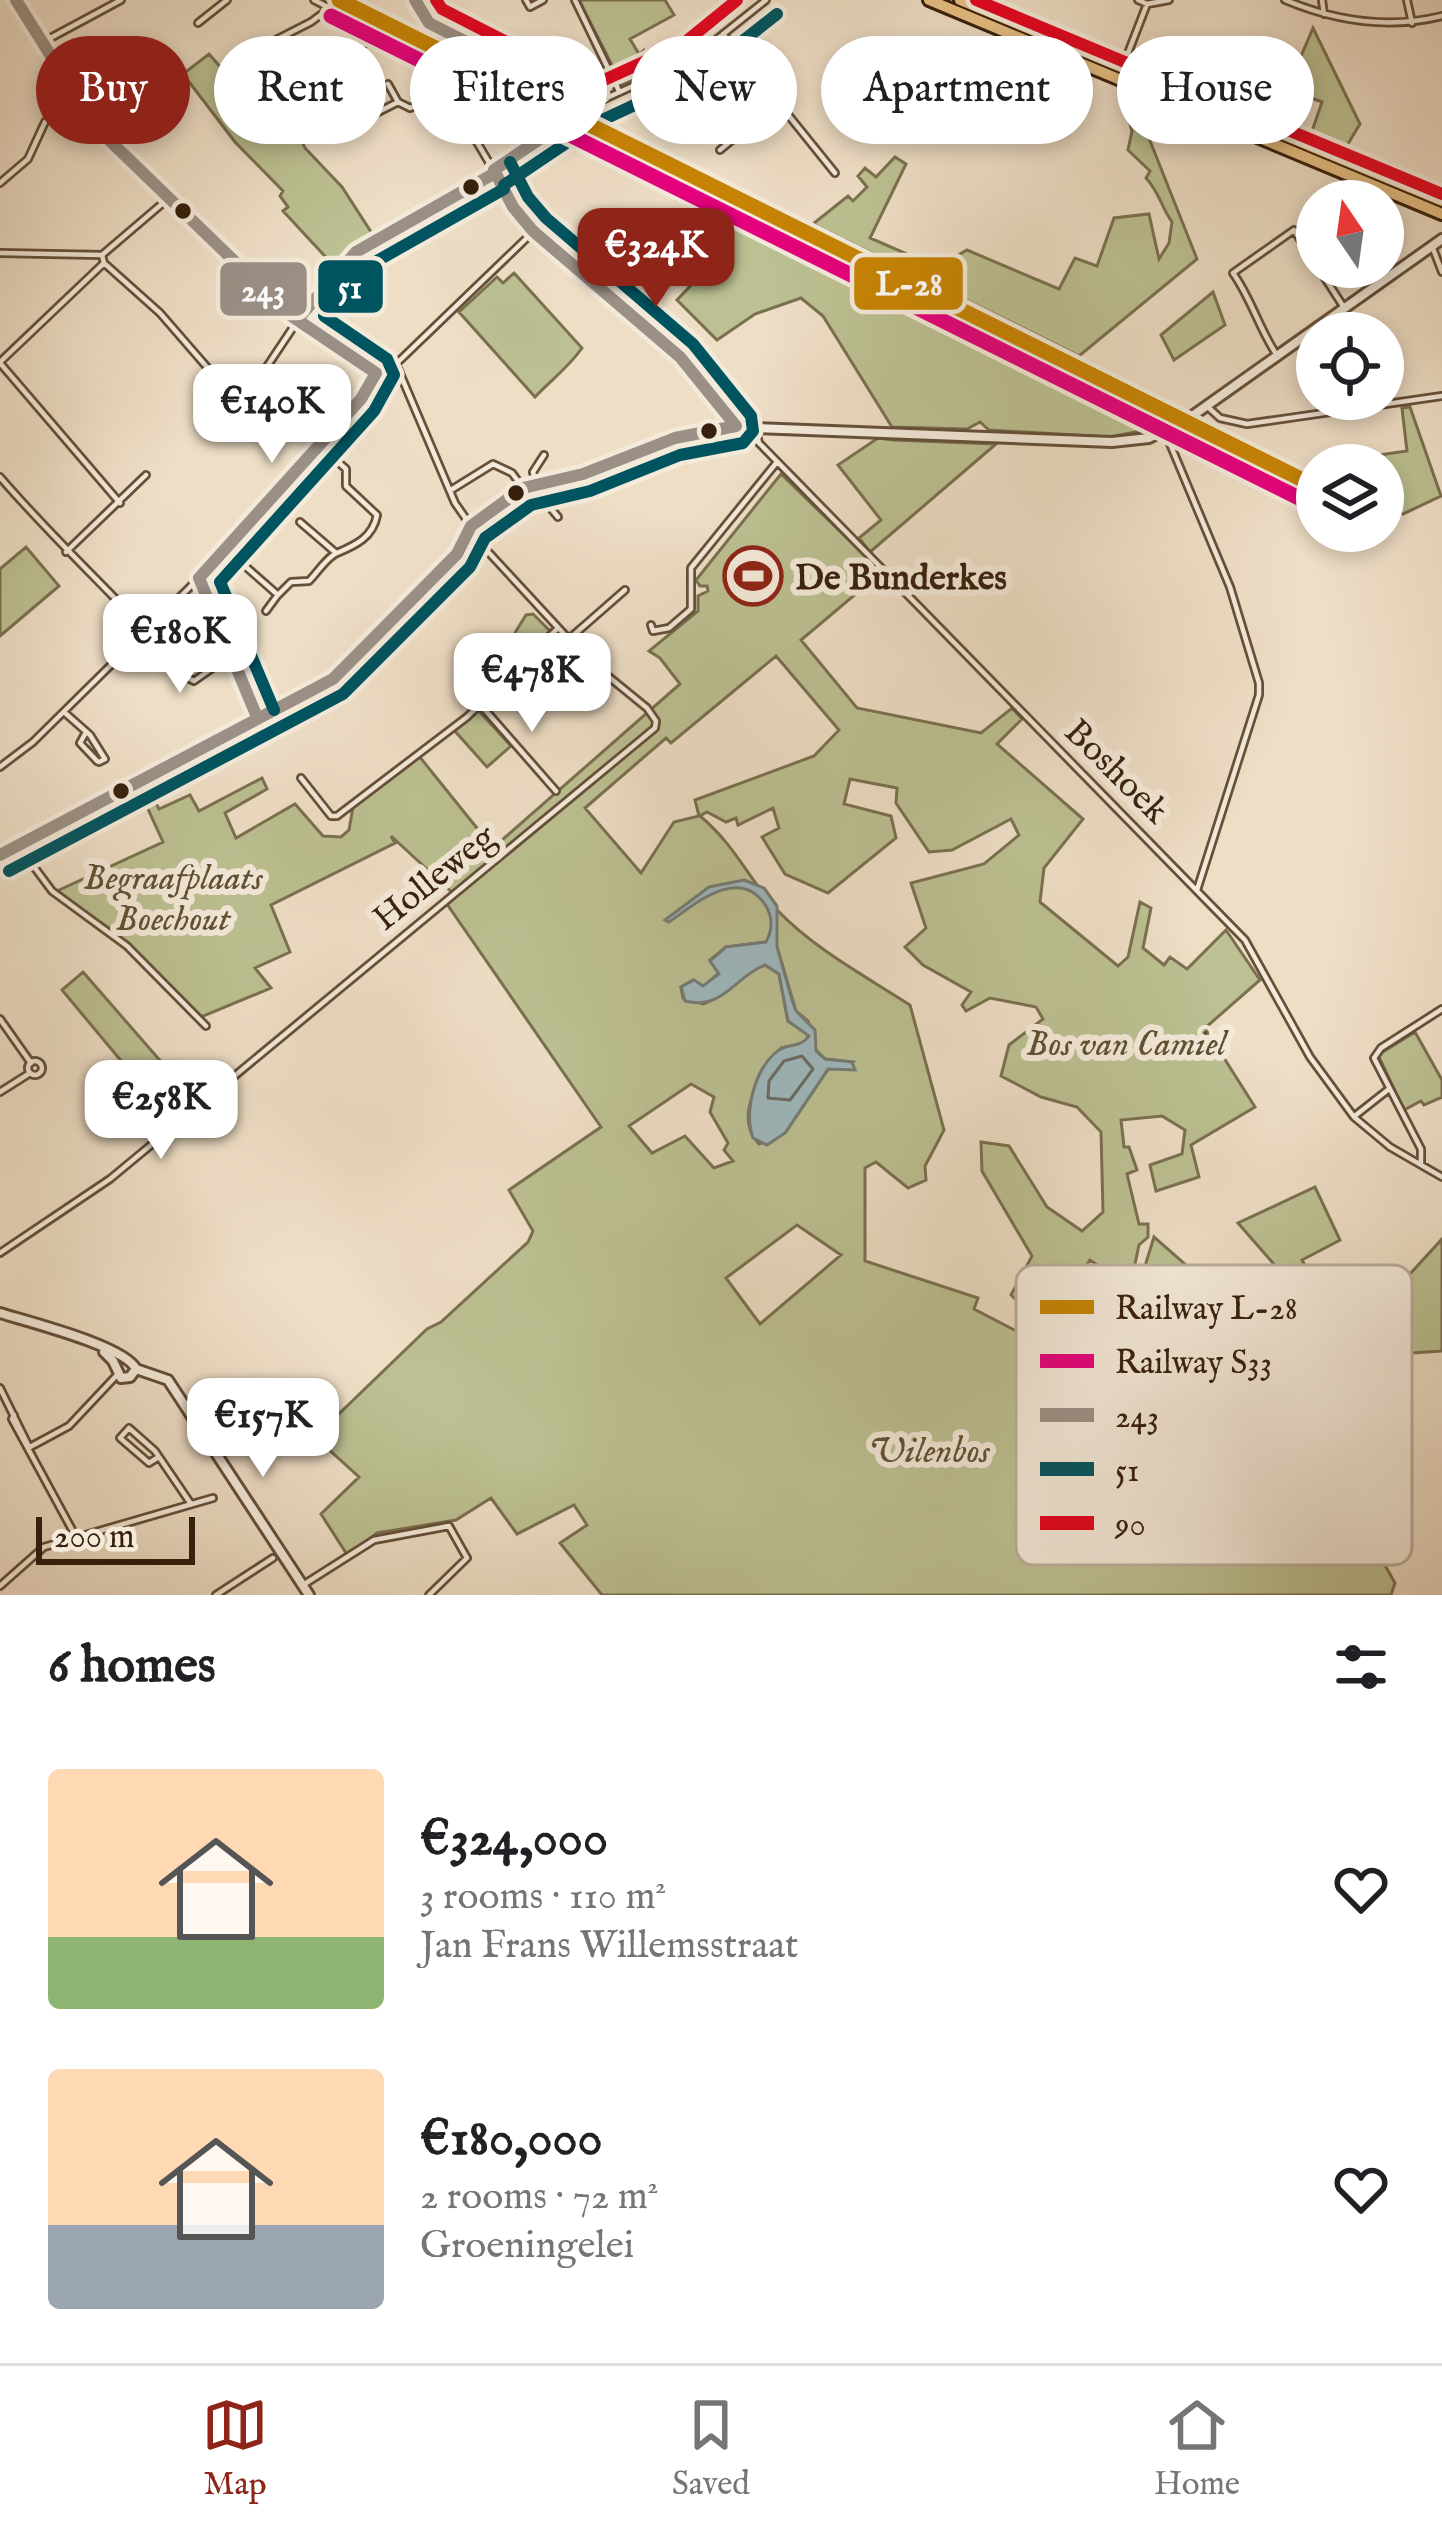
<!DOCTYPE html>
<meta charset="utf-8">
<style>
body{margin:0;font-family:"IM FELL English",serif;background:#f2f2f2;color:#202124;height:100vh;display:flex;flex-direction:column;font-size:45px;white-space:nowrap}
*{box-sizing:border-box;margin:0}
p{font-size:39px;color:#757577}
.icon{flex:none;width:66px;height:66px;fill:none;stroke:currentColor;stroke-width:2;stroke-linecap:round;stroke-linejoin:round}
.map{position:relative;height:1595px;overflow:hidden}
.side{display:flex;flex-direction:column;background:#fff;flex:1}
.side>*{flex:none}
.banner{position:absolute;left:36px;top:36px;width:1371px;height:108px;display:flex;gap:24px}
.needle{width:78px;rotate:347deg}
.buttons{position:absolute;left:1296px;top:180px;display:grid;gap:24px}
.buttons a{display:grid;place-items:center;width:108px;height:108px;border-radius:50%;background:#fff;box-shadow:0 6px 18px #0003;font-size:60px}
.scale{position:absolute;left:36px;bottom:30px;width:159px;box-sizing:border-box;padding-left:12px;border:6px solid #37200c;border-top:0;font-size:33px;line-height:42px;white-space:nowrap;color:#37200c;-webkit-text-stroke:9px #f4eada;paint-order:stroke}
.price{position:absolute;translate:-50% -102px;padding:0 27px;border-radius:24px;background:#fff;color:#222;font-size:39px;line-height:78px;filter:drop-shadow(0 3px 6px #0008)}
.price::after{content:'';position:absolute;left:50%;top:72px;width:36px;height:27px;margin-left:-18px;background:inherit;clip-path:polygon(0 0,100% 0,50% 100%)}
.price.active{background:#8f2418;color:#fff}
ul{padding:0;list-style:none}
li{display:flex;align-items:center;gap:36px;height:300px;padding:0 48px}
li span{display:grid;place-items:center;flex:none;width:336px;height:240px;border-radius:12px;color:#555}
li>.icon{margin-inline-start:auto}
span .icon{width:144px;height:144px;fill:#fffc;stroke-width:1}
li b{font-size:51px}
h2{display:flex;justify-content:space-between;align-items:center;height:144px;padding:0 48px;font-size:51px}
.chip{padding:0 42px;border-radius:54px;background:#fff;box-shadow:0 6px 18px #0003;font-size:42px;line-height:108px}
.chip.active{background:#8f2418;color:#fff}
.tabs{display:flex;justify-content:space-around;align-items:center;height:168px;border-top:3px solid #e0e0e0;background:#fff;font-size:33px;color:#757577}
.tabs a{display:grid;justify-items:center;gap:6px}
.tabs .active{color:#8f2418}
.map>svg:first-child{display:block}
</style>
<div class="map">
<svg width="1442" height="1595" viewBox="0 0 1442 1595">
<rect width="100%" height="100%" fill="#eedec6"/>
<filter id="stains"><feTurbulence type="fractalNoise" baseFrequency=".00167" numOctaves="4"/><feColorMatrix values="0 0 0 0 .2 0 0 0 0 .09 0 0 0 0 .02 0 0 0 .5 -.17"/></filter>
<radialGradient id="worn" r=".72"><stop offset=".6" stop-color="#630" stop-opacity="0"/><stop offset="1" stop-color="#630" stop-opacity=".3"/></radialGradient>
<path fill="#bcc092" stroke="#7a704f" stroke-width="3" fill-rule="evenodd" d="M579 0H665L674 15 630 39 639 54 643 51 641 77 622 85Z
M1313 28 1360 124 1343 152 1310 137 1322 102 1287 89Z
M209 54 258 110 290 118 305 148 342 187 373 235 335 267 283 211 288 207 280 196 283 191 235 142 183 74Z
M1120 88 1131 93 1197 259 1079 356 813 224 848 196 853 201 867 187 858 176 865 168 876 177 895 157 906 164 870 238 937 267 967 250 1059 289 1075 258 1097 266 1114 218 1149 214 1159 259 1169 243 1172 222C1160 205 1161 195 1146 178L1150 171 1128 150 1132 131Z
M688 183 1148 417 1156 428 1110 437 989 430 980 422 967 429 892 427 823 316 801 298 755 314 717 340 677 300 694 282 683 272 726 218 677 200Z
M514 273 582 348C568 368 552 379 535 397L459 312 497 277 503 283Z
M1213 292 1225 325 1174 360 1161 335Z
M1410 407 1441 496 1403 514 1383 504V465H1359L1358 458 1407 451 1402 408Z
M878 438 893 440 996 444 870 552 859 538 881 520 838 465Z
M781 474 882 572 801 640 857 708 981 733 1012 708 1022 719 997 744 1083 819 1044 868 1040 902 1118 966 1128 957 1140 902 1151 908 1143 948 1164 965 1170 957 1187 969 1226 930 1260 980 1205 1028 1255 1107 1191 1145 1199 1177 1156 1191 1150 1165 1182 1154 1185 1130 1162 1116 1121 1120 1124 1147H1129L1137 1170 1127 1174 1139 1224H1148V1237L1139 1245 1130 1287 1090 1260 1056 1308 1043 1346 1150 1402 1192 1332 1137 1292 1154 1237 1243 1315 1307 1302 1238 1223 1315 1187 1340 1240 1302 1260 1320 1293 1358 1276 1376 1311 1442 1239V1351L1294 1361 1280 1381 1395 1583 1391 1595H602L560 1543 587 1525 574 1505 517 1534 491 1498 456 1520 377 1533 348 1556 321 1514 359 1477 315 1437 427 1329 441 1322 528 1242 533 1231 509 1190 601 1127 447 904 455 895 391 836 395 843 271 905 290 952 255 968 271 988 201 1017 119 935 55 892 163 842 138 787 145 783 159 809 190 795 199 811 262 778 267 789 225 813 236 838 295 804 323 836 341 837 349 830 353 807 419 756 493 848 680 684 660 658 649 651 698 611V596L708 591 707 586H700L696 580ZM776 656 839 730 814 756 695 800 699 816 674 822 641 873 585 808 666 738 671 743ZM850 779 897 788 896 803 929 852 952 850 1011 819 1019 835 984 864 911 883 926 928 905 947 923 965 971 992 962 1005 966 1011 990 998 1036 1007 1043 1019 1009 1045 1001 1076 1041 1097 1077 1107 1101 1132 1103 1212 1082 1231 1047 1207 1009 1146 981 1142 982 1171 1032 1256 1011 1295 1033 1315 1022 1334 974 1309 978 1298 865 1261V1168L876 1162 908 1188 926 1180 925 1166 944 1130 910 1005C865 976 816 950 778 911 748 879 737 847 700 816L707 812 726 822 736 818 738 825 773 808 779 828 762 837 785 874 828 893 896 838 891 816 844 804ZM766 942 777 947 796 1011 808 1021 816 1050 825 1059 852 1062 841 1068H829L785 1133 759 1144C732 1117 762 1071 781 1048L803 1044 809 1035 788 1021 779 974 765 965C740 973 729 995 703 1004L683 998 681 987 693 980 703 987 719 973 710 960 726 947ZM691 1084 714 1097 710 1112 728 1143 724 1150 733 1161 714 1168 685 1136 652 1153 629 1126ZM797 1225 841 1255 760 1324 726 1278Z
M26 547 59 586 0 636V569Z
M533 614 550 631 480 698 463 674 501 638 508 644 526 615Z
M477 709 511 746 487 767 454 730Z
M83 972 197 1103 173 1123 62 990Z
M1415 1032 1442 1080V1097L1424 1105 1421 1101 1404 1110 1378 1055Z"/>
<path fill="#9eb9bf" stroke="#757c77" stroke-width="3" d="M744 880 764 888 777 906V947L792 1000 796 1011 815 1030 816 1051 825 1059 852 1062 855 1070 828 1069 785 1133 767 1145 753 1138C744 1112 754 1072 775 1053 786 1042 800 1049 809 1036L788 1021 779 974 765 965C735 976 723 1011 685 1001L681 987 694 980 703 986 719 974 710 961 726 947 766 942C772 931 773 918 766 906 739 863 692 907 669 922L665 920 709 887Z"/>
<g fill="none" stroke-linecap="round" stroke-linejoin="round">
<path stroke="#6a6c66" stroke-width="3" d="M802 1056 813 1069 790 1100 768 1098 769 1081 784 1061Z"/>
<g stroke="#65503a" stroke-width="10">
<path id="minor" d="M16 0 91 120 108 139 290 315 376 373
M314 0 355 21 439 78 523 220 680 357 736 426
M415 0 429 23 579 99 587 107
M526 0 530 7 543 0
M575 0 619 91
M1138 0 1147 4 1169 0
M1285 0C1335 21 1389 29 1442 16
M1322 0 1324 14
M1407 0 1412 23
M198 23 227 0
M723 34 835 173
M43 42 121 0
M256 50 311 22 330 8
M1123 66 1147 4
M388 84 398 102
M293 93 355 61 370 31
M565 123 571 133 678 180
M325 139 398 102 410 108 449 94
M720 150 778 102
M494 170 587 107 692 59 766 0
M0 183 28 159 45 122 78 101
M1432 246 1442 272
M0 253 102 255
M102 255 104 263 160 313 232 396H237L258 380 306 308 356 252 495 173
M102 255 170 197
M1278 357C1259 329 1252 300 1233 273L1294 230 1343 306
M0 362 104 263
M0 363 120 503
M396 364 455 503 471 526
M376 373 396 364 532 233
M1209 408 1220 418 1247 424 1442 396
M755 427 759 443 1245 940 1310 1057 1354 1117 1390 1147 1442 1177
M1168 439 1230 587 1259 683V695L1197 890
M544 455 533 472 538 493 558 517
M0 477C61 548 130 609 190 679L194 681 231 655
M451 490 493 464 512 473 523 488
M300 522 336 553
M228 551 278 595 291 582 309 581C317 573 327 557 337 553 356 545 373 537 377 515L346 486V469L319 445
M66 552 146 475
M199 578 256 716
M266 611 277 596
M651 625 653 631 669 628 691 609V568L777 462
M569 639 625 590
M479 703 556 791
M64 712 90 735 105 759 99 762
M85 734 80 743 97 761
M0 767 33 742 190 587 361 399 376 373
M301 778 331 816H337L467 717 558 628
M17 844 52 891 127 946 206 1026
M0 1019 31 1063
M28 1068a7 7 0 1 1 14 0a7 7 0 1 1-14 0Z
M0 1092 30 1073
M1356 1115 1389 1089
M1421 1165V1149L1374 1058 1381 1048 1442 1009
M0 1253 110 1179 655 728 656 721 647 708 588 660 468 530
M0 1388 29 1447
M14 1415 12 1419 76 1537
M30 1447 69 1426 117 1375
M157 1458 149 1463 120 1438 129 1428 155 1451 191 1504
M303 1585 374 1540 449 1526 467 1558 429 1595
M0 1586 44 1547 213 1498
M216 1595 273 1558"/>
</g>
<g stroke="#65503a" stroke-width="14">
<path id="tertiary" d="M0 855 79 810 333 679 457 554 471 526 523 488 583 474 668 440 728 427 1112 442 1149 438 1188 419 1442 239
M0 1313C29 1322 125 1346 136 1369L168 1380 309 1595
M104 1352 113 1361 121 1378 130 1377 136 1369"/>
</g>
<g stroke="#37200c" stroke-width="16">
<path id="primary" d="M929 0 1442 214
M960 0 1442 201"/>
</g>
<use href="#minor" stroke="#f4eada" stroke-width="4.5"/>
<use href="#tertiary" stroke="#f4eada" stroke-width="8"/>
<use href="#primary" stroke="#e7bf83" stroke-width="10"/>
<g stroke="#f4eada" stroke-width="21">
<path id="bus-1" d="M16 0 91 120 108 139 290 315 376 373 361 399 199 578 257 717
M297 320 356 252 495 173
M0 855 333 679 457 554 471 526 523 488 583 474 675 438 736 426 680 357 533 231 513 207 494 170 587 107 579 99 429 23 415 0"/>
</g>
<g stroke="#f4eada" stroke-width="21">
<path id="bus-2" d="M504 185 596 123 701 74 777 14
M274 710 220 582 374 411 394 375 387 359 324 316 368 266 504 189
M9 871 343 694 470 567 485 538 531 505 590 491 680 455 743 443 753 431 751 416 693 344 546 218 528 197 510 162"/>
</g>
<g stroke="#f4eada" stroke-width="21">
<path id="bus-3" d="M436 0 442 9 587 83 600 94
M976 0 1442 194
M580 91 683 44 737 0"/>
</g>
<use href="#bus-1" stroke="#9b9086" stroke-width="12"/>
<use href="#bus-2" stroke="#005460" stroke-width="12"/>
<use href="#bus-3" stroke="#e40521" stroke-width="12"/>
<g stroke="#f4eada" stroke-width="24">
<path id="rail-1" d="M339 0 1317 487"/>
</g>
<g stroke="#f4eada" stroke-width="24">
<path id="rail-2" d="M331 16 1309 503"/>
</g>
<use href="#rail-1" stroke="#c78403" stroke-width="15"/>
<use href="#rail-2" stroke="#e5007d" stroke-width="15"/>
</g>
<defs>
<g id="stadium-ring" transform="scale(3)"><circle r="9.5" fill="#f4eada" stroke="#8f2418" stroke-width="1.5"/><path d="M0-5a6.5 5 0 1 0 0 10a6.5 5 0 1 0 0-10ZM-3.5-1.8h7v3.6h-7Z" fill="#8f2418"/></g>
</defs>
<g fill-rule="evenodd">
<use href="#stadium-ring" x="753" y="576"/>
</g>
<g fill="#37200c" stroke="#f4eada" stroke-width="4.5">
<circle cx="471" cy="187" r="10"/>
<circle cx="183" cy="211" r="10"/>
<circle cx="709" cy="431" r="10"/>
<circle cx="516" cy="493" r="10"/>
<circle cx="121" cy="791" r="10"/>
</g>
<g text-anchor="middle" stroke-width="12" stroke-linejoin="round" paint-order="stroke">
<g font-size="36" font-weight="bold" fill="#37200c" stroke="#f4eada" text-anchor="start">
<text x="795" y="589">De Bunderkes</text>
</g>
<g font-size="36" fill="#37200c" stroke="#f4eada">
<text transform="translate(1118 770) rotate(45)" y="13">Boshoek</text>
<text transform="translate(433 876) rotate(-39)" y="13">Holleweg</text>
</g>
<g font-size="36" font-style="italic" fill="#5f5034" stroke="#f4eada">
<text x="173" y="889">Begraafplaats<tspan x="173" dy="41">Boechout</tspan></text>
<text x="1126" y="1055">Bos van Camiel</text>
<text x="929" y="1462">Uilenbos</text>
</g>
</g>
<rect x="1016" y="1265" width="396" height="300" rx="18" fill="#f4eada" stroke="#bbad9c" stroke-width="3"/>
<rect x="1040" y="1300" width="54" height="14" fill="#c78403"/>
<rect x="1040" y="1354" width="54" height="14" fill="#e5007d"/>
<rect x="1040" y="1408" width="54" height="14" fill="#9b9086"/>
<rect x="1040" y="1462" width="54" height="14" fill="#005460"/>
<rect x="1040" y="1516" width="54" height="14" fill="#e40521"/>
<g font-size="33" fill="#37200c">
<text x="1115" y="1319">Railway L-28</text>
<text x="1115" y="1373">Railway S33</text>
<text x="1115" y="1427">243</text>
<text x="1115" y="1481">51</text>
<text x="1115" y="1535">90</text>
</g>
<g stroke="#f4eada" stroke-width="4.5">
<rect x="852" y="255" width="113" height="57" rx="12" fill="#c78403"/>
<rect x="316" y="258" width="69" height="57" rx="12" fill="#005460"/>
<rect x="218" y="260" width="91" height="58" rx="12" fill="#9b9086"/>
</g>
<g font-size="33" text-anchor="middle" font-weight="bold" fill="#fff">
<text x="909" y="295">L-28</text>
<text x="350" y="298">51</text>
<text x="263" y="301">243</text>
</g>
<rect width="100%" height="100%" filter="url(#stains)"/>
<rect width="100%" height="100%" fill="url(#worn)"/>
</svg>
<div class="buttons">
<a><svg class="needle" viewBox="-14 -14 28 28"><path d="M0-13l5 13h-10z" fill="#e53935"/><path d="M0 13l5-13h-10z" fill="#757577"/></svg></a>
<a><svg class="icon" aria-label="locate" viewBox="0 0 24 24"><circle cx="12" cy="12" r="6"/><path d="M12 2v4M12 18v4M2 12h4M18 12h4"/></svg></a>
<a><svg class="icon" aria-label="layers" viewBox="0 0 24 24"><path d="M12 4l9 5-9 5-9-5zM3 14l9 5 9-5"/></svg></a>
</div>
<div class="scale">200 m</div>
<b class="price active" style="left:656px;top:310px">€324K</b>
<b class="price" style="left:272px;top:466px">€140K</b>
<b class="price" style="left:180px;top:696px">€180K</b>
<b class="price" style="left:532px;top:735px">€478K</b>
<b class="price" style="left:161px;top:1162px">€258K</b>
<b class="price" style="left:263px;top:1480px">€157K</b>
<div class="banner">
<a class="chip active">Buy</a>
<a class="chip">Rent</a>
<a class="chip">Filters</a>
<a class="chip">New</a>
<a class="chip">Apartment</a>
<a class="chip">House</a>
</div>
</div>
<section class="side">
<h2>6 homes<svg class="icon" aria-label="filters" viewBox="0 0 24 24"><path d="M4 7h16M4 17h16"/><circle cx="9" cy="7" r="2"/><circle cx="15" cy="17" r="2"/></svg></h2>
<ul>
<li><span style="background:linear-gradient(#ffd9b3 70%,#8fb573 0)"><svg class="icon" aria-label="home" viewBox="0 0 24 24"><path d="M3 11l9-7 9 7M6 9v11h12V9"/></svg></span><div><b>€324,000</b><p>3 rooms · 110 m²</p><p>Jan Frans Willemsstraat</p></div><svg class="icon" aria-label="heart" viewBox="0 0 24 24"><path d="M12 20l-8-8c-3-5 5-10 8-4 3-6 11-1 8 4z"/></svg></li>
<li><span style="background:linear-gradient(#ffd9b3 65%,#9aa5b1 0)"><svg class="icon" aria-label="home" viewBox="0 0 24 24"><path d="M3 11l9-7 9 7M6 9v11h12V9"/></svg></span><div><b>€180,000</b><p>2 rooms · 72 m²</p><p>Groeningelei</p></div><svg class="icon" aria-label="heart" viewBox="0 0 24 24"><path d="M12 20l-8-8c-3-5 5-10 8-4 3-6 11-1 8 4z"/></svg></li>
</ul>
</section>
<nav class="tabs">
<a class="active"><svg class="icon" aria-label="map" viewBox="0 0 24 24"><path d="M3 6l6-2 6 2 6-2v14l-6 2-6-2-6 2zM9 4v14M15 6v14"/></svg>Map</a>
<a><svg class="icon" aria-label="saved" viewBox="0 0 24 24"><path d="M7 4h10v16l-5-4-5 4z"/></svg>Saved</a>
<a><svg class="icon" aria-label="home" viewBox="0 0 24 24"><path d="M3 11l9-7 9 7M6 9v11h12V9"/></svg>Home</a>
</nav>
